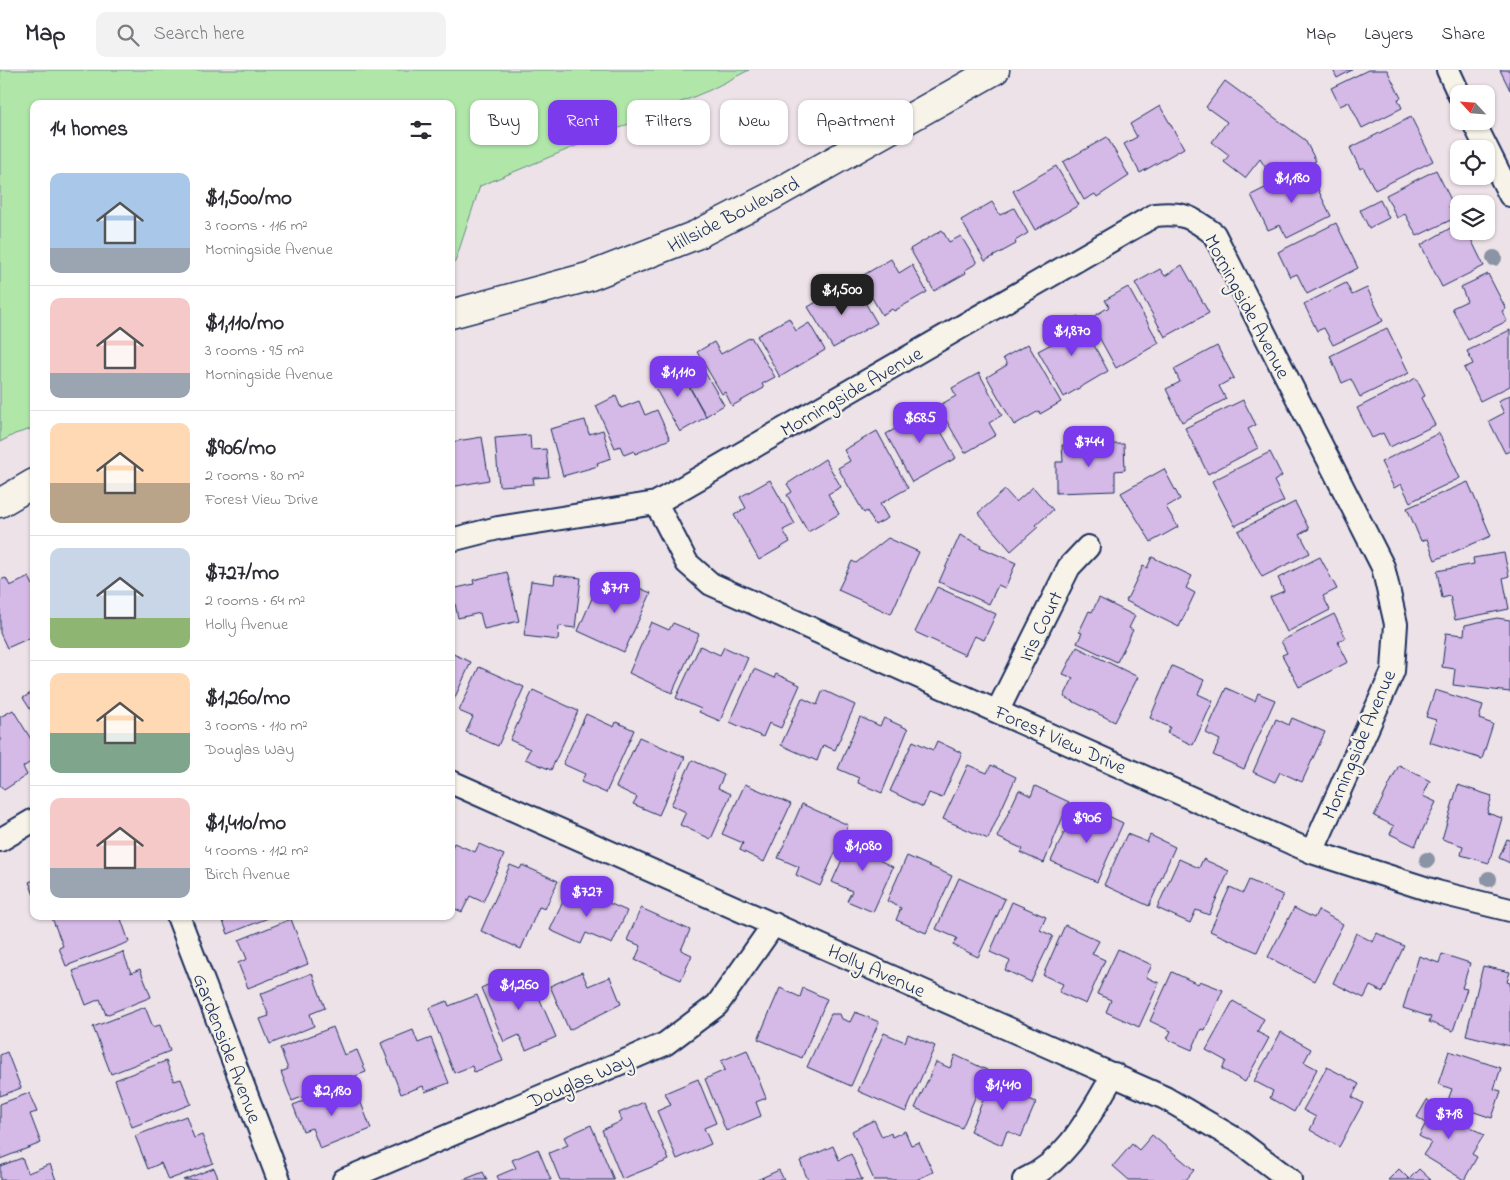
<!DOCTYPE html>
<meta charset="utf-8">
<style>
body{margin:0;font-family:"Indie Flower",sans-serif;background:#f2f2f3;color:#2b2b33;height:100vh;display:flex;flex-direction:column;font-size:19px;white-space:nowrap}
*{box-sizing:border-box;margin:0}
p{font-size:16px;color:#7c7c81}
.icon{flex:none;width:28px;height:28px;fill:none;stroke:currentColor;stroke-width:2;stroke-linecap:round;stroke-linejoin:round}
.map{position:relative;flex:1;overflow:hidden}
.side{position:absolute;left:30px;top:30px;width:425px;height:820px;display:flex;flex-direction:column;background:#fff;border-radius:10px;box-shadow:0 1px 4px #0004}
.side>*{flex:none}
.hud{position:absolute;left:470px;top:30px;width:475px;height:45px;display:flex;gap:10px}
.needle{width:32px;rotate:296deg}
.fabs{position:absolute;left:1450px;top:15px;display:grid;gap:10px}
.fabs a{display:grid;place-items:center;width:45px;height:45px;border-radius:10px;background:#fff;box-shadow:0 1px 4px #0004;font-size:25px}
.price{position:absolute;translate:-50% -42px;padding:0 11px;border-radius:10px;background:#7c3aed;color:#fff;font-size:16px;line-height:32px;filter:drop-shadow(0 1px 2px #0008)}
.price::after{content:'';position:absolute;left:50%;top:30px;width:15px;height:11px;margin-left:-8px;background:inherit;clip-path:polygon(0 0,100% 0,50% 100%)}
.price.selected{background:#222;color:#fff}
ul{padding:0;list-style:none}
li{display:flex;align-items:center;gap:15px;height:125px;padding:0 20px}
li+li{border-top:1px solid #e1e1e2}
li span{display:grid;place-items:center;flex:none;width:140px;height:100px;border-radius:10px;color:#555}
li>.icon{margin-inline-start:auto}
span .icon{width:60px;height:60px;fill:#fffc;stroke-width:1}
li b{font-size:21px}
h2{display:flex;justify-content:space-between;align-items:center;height:60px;padding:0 20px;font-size:21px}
.tag{padding:0 18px;border-radius:10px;background:#fff;box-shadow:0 1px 4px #0004;font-size:18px;line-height:45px}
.tag.selected{background:#7c3aed;color:#fff}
header{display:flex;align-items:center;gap:30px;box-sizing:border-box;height:70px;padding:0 25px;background:#fff;border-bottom:1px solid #e1e1e2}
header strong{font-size:24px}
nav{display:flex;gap:28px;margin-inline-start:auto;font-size:18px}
.search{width:350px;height:45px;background:#f2f2f3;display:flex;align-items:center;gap:12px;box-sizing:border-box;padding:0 18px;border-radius:10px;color:#7c7c81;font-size:19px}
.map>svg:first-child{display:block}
</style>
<header>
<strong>Map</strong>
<div class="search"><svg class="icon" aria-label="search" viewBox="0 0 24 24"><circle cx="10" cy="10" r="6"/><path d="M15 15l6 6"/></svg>Search here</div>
<nav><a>Map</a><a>Layers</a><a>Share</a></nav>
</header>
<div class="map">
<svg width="1510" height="1110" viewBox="0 0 1510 1110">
<rect width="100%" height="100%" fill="#ede2e8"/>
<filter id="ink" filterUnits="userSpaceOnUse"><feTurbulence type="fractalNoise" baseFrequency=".02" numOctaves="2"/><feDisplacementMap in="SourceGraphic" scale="10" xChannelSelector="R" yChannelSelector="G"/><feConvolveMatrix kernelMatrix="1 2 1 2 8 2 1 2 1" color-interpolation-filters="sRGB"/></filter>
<g filter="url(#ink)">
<path fill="#b0e7a9" stroke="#668b84" d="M0 0H749L710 20 480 116 455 192 451 193V34H34V358L15 364 0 372Z"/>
<path fill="#d5b9e7" stroke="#1b2f5e" d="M1333 0H1352L1337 8Z
M1368 0H1387L1401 28 1398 29 1402 38 1362 58 1349 32 1340 36 1331 18Z
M1500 0H1510V20Z
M1225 11 1305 70 1316 91 1274 111 1260 89 1245 108 1224 92 1229 85 1212 72 1227 52 1206 37Z
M1160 36 1184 78 1140 103 1124 74 1137 67 1130 54Z
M1411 47 1433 91 1375 120 1363 97 1360 99 1350 78Z
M1107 67 1129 106 1097 127 1095 124 1084 130 1063 92Z
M1056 96 1079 135 1035 160 1013 121Z
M1307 97 1331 146 1287 168 1280 155 1268 160 1251 125Z
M1436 100 1453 134 1449 136 1455 148 1417 166 1405 144 1397 148 1386 125Z
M1380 130 1389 148 1369 158 1360 140Z
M992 132 1000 145 1014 138 1028 163 1015 171 1016 174 985 191 961 150Z
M1336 153 1358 198 1307 224 1297 204 1290 207 1278 182Z
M1459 153V161H1467L1484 196 1442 217 1421 175Z
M942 160 949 172 961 166 977 193 965 200 966 203 934 221 910 179Z
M891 189 899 203 912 195 927 222 894 241 892 239 882 245 860 207Z
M1182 195 1209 243 1165 267 1135 213 1160 199 1165 206Z
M1488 204 1506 239 1502 241 1507 251 1468 270 1452 238 1467 231 1461 217Z
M1346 213 1352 225 1367 218 1383 251 1333 275 1324 258 1317 261 1304 234Z
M856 217 877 253 833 278 808 237 833 222 836 228Z
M1128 217 1159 273 1116 298 1089 249 1109 237 1105 230Z
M1078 246 1108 301 1064 327 1038 281 1053 273 1047 263Z
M789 248 796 261 809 253 825 280 780 307 757 266Z
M1387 258 1409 303 1360 327 1351 309 1342 313 1330 286Z
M1510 260V316L1480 331 1464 298 1473 294 1467 281Z
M751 267 775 307 762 314 764 318 732 336 725 322 722 324 697 282 714 272 721 284Z
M1028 274 1061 332 1040 344 1039 341 1014 355 987 307 1007 295 1003 288Z
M1217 276 1234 308 1219 316 1226 329 1182 352 1166 319 1180 312 1174 299Z
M676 293 706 347 680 362 650 309Z
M700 294 724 335 706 346 683 305Z
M979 303 1002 345 989 353 996 365 965 383 938 336 956 326 952 318Z
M1416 308 1425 326 1421 328 1435 355 1390 377 1383 363 1372 368 1357 338Z
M1510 325V381L1505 383 1489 351 1504 343 1498 331Z
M616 326 621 338 639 331 645 345 657 340 670 369 635 384 634 381 624 385 620 376 615 378 596 336Z
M1243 330 1256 355 1248 359 1258 378 1208 404 1185 358Z
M925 333 956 388 912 412 886 364 906 353 902 346Z
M585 350 589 364 603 360 611 388 597 393 598 396 563 406 550 359Z
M877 361 908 418 880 434 888 448 875 455 867 441 864 443 838 398 850 391 844 380Z
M1439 363 1460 408 1410 432 1401 414 1394 418 1381 392Z
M530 365 531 380 546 379 549 407 533 408 534 414 499 416 495 368Z
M482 367 489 410 451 417V372Z
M1124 374 1125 400 1115 401V421L1056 423V392H1063L1062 375Z
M1270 382 1282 406 1274 411 1284 431 1235 456 1212 411Z
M825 389 841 417 828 424 839 444 808 462 787 425 792 422 787 414Z
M1164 399 1180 429 1166 437 1178 457 1151 472 1121 423Z
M770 410 795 454 783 460 790 472 759 490 734 445 746 438 740 427Z
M1468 412 1491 466 1435 490 1427 469 1421 471 1407 438Z
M1033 417 1053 440 1036 455 1038 457 1011 481 978 443 1005 420 1016 432Z
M1295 432 1309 459 1300 464 1310 483 1262 507 1238 461Z
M960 465 981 475 980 477 1016 493 1005 518 998 515 989 534 939 512Z
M888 468 919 482 891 544 838 520 852 491 856 493Z
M1504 483 1509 506 1503 508 1509 539 1455 550 1450 526 1442 528 1437 501 1474 494 1473 488Z
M1152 487 1192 506 1186 518 1195 523 1179 557 1126 531 1143 496 1147 498Z
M1320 487 1337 519 1323 526 1330 540 1287 562 1270 527 1284 521 1278 508Z
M507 502 519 551 484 559 480 543 458 548 452 519 474 514 473 510Z
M555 505 581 508 575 558 559 556 558 570 524 566 531 511 554 514Z
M29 507 34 517V566L7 578 0 563V510L6 508 10 516Z
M618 509 651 523 624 582 578 561 598 514 613 521Z
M937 517 996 544 984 570 974 566 965 585 915 562Z
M1099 528 1135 546 1129 558 1133 560 1117 592 1077 573 1082 563 1079 562 1089 541 1092 542Z
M1334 544 1346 568 1338 572 1348 592 1299 617 1282 585 1287 583 1281 571Z
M1497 548 1510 550V622L1453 615 1455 599 1442 597 1446 563 1464 565 1465 555Z
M651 552 669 560 673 553 699 564 672 623 629 603Z
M700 576 720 585 724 577 748 588 720 651 699 642 701 639 676 628Z
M1077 577 1138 607 1115 652 1064 627 1073 608 1063 604Z
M451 583 471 592 451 636Z
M1172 596 1204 610 1198 624 1213 631 1193 675 1167 663 1170 657 1150 648Z
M479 597 524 617 498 676 466 662 473 647 459 641Z
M754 599 774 608 776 604 800 615 781 658 769 653 763 667 730 652Z
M1226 618 1255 631 1258 623 1275 630 1244 699 1213 685 1220 670 1206 663Z
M533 620 578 641 551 700 525 689 530 679 510 670Z
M823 620 855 635 835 680 823 675 817 691 781 675 802 628 817 635Z
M1435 620 1483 635 1479 649 1493 654 1482 689 1429 672 1436 650 1426 647Z
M34 621V645L23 628Z
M13 640 34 674V690L23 697 27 705 4 720 0 715V647Z
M586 644 614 657 616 652 634 660 606 723 581 712 585 704 563 694Z
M860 647 880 656 884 648 908 659 882 723 858 713 859 708 838 699Z
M1292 648 1325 662 1302 712 1280 702 1275 712 1253 702 1276 649 1289 655Z
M639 667 685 687 659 745 633 734 637 727 616 717Z
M913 671 933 680 937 671 962 683 942 728 929 723 923 737 890 721Z
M692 690 724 705 718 718 731 724 711 769 680 755 686 742 671 735Z
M968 695 987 703 991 695 1016 707 988 769 943 749Z
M1399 695 1430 711 1423 726 1436 732 1415 776 1390 764 1394 756 1374 746Z
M745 714 791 734 764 792 740 780 743 773 722 764Z
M1458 715 1492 726 1487 743 1502 748 1489 793 1461 785 1463 776 1442 769Z
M1035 716 1069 732 1044 793 1021 783 1023 779 997 767 1019 720 1031 726Z
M802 734 848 755 820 816 796 805 799 797 778 788Z
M1096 740 1123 753 1097 812 1051 791 1074 741 1092 749Z
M854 763 885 777 879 790 893 797 873 842 847 831 852 821 832 812Z
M1127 764 1147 772 1150 765 1175 777 1149 836 1104 815Z
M1507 769 1510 770V793L1499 788Z
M454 773 475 782 479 774 504 785 483 832 470 826 462 842 451 837V780Z
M907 786 952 806 926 863 896 850 901 838 887 831Z
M1179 789 1199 798 1203 789 1229 801 1209 845 1196 840 1190 853 1157 838Z
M510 795 520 799 522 795 558 811 545 839 539 837 521 879 481 861Z
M959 808 1005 829 978 887 953 875 957 868 936 859Z
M34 810V825L29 812Z
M1249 810 1283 825 1257 882 1210 861 1230 817 1243 823Z
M570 816 627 841 612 874 586 863 581 874 550 860Z
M1012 832 1046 847 1040 860 1053 866 1031 912 1005 900 1010 891 990 882Z
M641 838 690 860 681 880 692 885 681 910 635 890 641 876 627 870Z
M1294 838 1314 848 1318 840 1343 854 1314 911 1268 887Z
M55 846H111L112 848 120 846 129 872 66 896 59 878 63 876 52 848Z
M221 846H273L228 864Z
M291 849 308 894 248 918 238 893 247 889 239 870Z
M1065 855 1099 871 1092 884 1105 890 1086 934 1059 922 1063 914 1043 905Z
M1356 863 1373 872 1377 863 1404 876 1383 922 1370 916 1364 928 1333 913Z
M1118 879 1152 895 1146 907 1159 913 1139 957 1106 942 1111 930 1097 924Z
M123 882 131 903 140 899 151 927 106 945 100 929 86 935 73 901Z
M1442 884 1470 893 1462 918 1467 919 1453 961 1429 952 1431 947 1403 938 1419 886 1439 893Z
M1483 896 1510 902 1507 912 1510 913V976L1466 965Z
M582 902 588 916 610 907 621 934 569 960 550 916Z
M1172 902 1198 914 1200 911 1223 920 1205 960 1201 959 1192 980 1167 969 1171 961 1150 951Z
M312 903 325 938 310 944 314 956 270 974 260 949 269 946 260 924Z
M514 903 517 909 529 904 556 967 526 980 519 965 504 972 481 918Z
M780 918 800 927 803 918 827 929 802 988 758 969Z
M477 925 503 991 474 1002 472 996 454 1003 429 938 447 931 449 936Z
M1233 931 1264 949 1257 962 1269 968 1245 1012 1222 999 1226 991 1206 980Z
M145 937 153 957 160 955 170 981 111 1004 93 957Z
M855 942 879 952 851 1016 807 997 831 944H840L842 949 850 952Z
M333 957 344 985 357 980 366 1002 292 1031 281 1002 288 999 280 978Z
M413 960 418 973 431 968 449 1013 425 1022 423 1016 401 1024 381 973Z
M1281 962 1311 979 1304 992 1317 999 1294 1042 1270 1028 1273 1021 1254 1011Z
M884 963 905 972 908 964 935 976 906 1042 858 1021Z
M747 980 766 1028 756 1032 761 1046 726 1061 705 1009 725 1000 721 991Z
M1449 981 1501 998 1494 1019 1501 1021 1492 1048 1447 1033 1452 1019 1438 1014Z
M7 982 21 1018 0 1026V985Z
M955 985 987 1000 962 1058 915 1038 936 992 950 998Z
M166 991 174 1011 181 1009 191 1034 132 1057 115 1010Z
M1327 997 1359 1014 1352 1027 1363 1033 1339 1077 1310 1060 1316 1047 1303 1040Z
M994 1004 1027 1018 1023 1026 1036 1032 1021 1067 1007 1061 1002 1075 970 1061Z
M698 1009 716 1053 704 1058 711 1074 677 1089 657 1041 671 1035 665 1023Z
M340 1017 345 1030 358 1025 371 1059 320 1079 312 1058 303 1061 293 1035Z
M29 1023 37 1042 30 1044 41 1073 0 1089V1034Z
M1427 1030 1484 1065 1472 1084 1477 1087 1464 1110 1423 1085 1431 1073 1419 1066 1426 1053 1417 1047Z
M644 1032 669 1090 622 1109 602 1060 622 1051 619 1043Z
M186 1046 194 1068 202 1065 213 1093 168 1110 161 1093 148 1099 135 1066Z
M874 1050 882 1067 891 1063 892 1067 905 1061 911 1075 919 1072 933 1102 916 1110H874L852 1061Z
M591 1055 614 1110H560L549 1083 568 1075 564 1067Z
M1152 1065 1194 1100 1186 1110H1129L1113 1096 1132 1074 1139 1080Z
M833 1076 839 1090 851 1084 862 1110H808L800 1091Z
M538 1079 551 1110H499L497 1106 516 1098 512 1090Z
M22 1088 28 1103 50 1094 56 1110H0V1096Z
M214 1098 219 1110H183Z
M1399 1099 1409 1109 1419 1099 1431 1110H1388Z
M779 1100 784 1110H757Z
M483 1102 487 1110H463Z"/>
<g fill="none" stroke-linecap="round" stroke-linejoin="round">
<g stroke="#1b2f5e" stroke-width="26">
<path id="street" d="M1448 0 1459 24
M1473 51 1510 125
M656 433 687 493 711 514 1312 782 1437 822 1510 840
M451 470 498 458 656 433 1155 145C1183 142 1192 147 1214 164L1383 497 1396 554 1393 601 1312 782
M998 640 1069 497 1088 477
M451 712 1165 1028 1237 1070 1290 1110
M0 770 34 750
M178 846 279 1110
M344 1110 665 974 717 935 774 854
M1024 1110C1069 1090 1090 1044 1114 1004"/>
</g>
<g stroke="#1b2f5e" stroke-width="31">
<path id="secondary" d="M451 244 588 207 696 165 770 127 995 0
M0 433 34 413"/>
</g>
<use href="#street" stroke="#f7f3e8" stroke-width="22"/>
<use href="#secondary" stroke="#f7f3e8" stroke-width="28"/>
</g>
<g fill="#8a94a4">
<circle cx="1494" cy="188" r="8"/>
<circle cx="1427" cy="790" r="8"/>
<circle cx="1489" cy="809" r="8"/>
</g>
</g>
<g text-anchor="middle" stroke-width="4.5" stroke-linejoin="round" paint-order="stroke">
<g font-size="20" fill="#1b2f5e" stroke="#f7f3e8">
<text transform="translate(733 144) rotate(-27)" y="7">Hillside Boulevard</text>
<text transform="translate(1248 236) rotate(62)" y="7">Morningside Avenue</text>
<text transform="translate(851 321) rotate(-30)" y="7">Morningside Avenue</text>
<text transform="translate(1040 556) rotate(-64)" y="7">Iris Court</text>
<text transform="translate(1061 669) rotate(24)" y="7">Forest View Drive</text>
<text transform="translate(1358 674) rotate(-67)" y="7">Morningside Avenue</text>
<text transform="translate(877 900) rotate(24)" y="7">Holly Avenue</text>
<text transform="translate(228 978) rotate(69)" y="7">Gardenside Avenue</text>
<text transform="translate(580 1010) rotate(-23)" y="7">Douglas Way</text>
</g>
</g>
</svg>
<div class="fabs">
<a><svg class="needle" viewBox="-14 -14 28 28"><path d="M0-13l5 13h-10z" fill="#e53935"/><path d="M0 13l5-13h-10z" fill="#7c7c81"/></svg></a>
<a><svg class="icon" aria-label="locate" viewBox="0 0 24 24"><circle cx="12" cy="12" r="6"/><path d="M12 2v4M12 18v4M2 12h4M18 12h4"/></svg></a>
<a><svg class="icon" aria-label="layers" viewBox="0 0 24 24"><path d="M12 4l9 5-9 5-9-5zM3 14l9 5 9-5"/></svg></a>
</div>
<b class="price" style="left:1292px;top:134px">$1,180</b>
<b class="price selected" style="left:842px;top:246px">$1,500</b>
<b class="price" style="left:1072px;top:287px">$1,870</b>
<b class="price" style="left:678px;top:328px">$1,110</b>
<b class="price" style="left:920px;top:374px">$685</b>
<b class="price" style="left:1089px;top:398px">$744</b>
<b class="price" style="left:615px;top:544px">$717</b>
<b class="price" style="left:1087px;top:774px">$906</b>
<b class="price" style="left:863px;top:802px">$1,080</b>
<b class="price" style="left:587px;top:848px">$727</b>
<b class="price" style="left:519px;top:941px">$1,260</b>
<b class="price" style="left:1003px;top:1041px">$1,410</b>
<b class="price" style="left:332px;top:1047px">$2,180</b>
<b class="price" style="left:1449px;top:1070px">$718</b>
<div class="hud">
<a class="tag">Buy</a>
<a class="tag selected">Rent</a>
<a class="tag">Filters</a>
<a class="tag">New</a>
<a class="tag">Apartment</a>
</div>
<section class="side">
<h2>14 homes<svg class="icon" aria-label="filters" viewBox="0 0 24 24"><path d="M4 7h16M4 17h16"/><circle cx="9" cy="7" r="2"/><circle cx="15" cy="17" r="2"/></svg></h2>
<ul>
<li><span style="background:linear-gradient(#a9c7e8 75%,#9aa5b1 0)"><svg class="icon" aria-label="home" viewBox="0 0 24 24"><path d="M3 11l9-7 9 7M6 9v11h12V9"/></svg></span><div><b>$1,500/mo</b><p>3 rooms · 116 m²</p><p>Morningside Avenue</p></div></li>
<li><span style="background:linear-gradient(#f6c9c9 75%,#9aa5b1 0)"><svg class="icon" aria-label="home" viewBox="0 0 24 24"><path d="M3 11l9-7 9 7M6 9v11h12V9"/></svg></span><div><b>$1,110/mo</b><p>3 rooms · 95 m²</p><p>Morningside Avenue</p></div></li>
<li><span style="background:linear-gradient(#ffd9b3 60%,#b9a48a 0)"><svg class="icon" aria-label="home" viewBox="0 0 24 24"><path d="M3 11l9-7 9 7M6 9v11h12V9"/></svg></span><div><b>$906/mo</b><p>2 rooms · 80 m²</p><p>Forest View Drive</p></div></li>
<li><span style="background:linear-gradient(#c9d6e8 70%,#8fb573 0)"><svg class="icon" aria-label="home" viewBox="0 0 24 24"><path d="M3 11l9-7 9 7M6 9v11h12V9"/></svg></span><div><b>$727/mo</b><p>2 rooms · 64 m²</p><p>Holly Avenue</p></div></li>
<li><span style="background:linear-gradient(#ffd9b3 60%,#7fa58c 0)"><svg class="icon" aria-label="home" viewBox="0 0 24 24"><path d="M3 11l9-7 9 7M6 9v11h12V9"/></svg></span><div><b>$1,260/mo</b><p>3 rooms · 110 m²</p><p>Douglas Way</p></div></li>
<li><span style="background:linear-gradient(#f6c9c9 70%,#9aa5b1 0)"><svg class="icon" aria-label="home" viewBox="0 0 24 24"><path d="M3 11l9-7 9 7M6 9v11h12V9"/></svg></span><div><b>$1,410/mo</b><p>4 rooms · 112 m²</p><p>Birch Avenue</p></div></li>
</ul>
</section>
</div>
